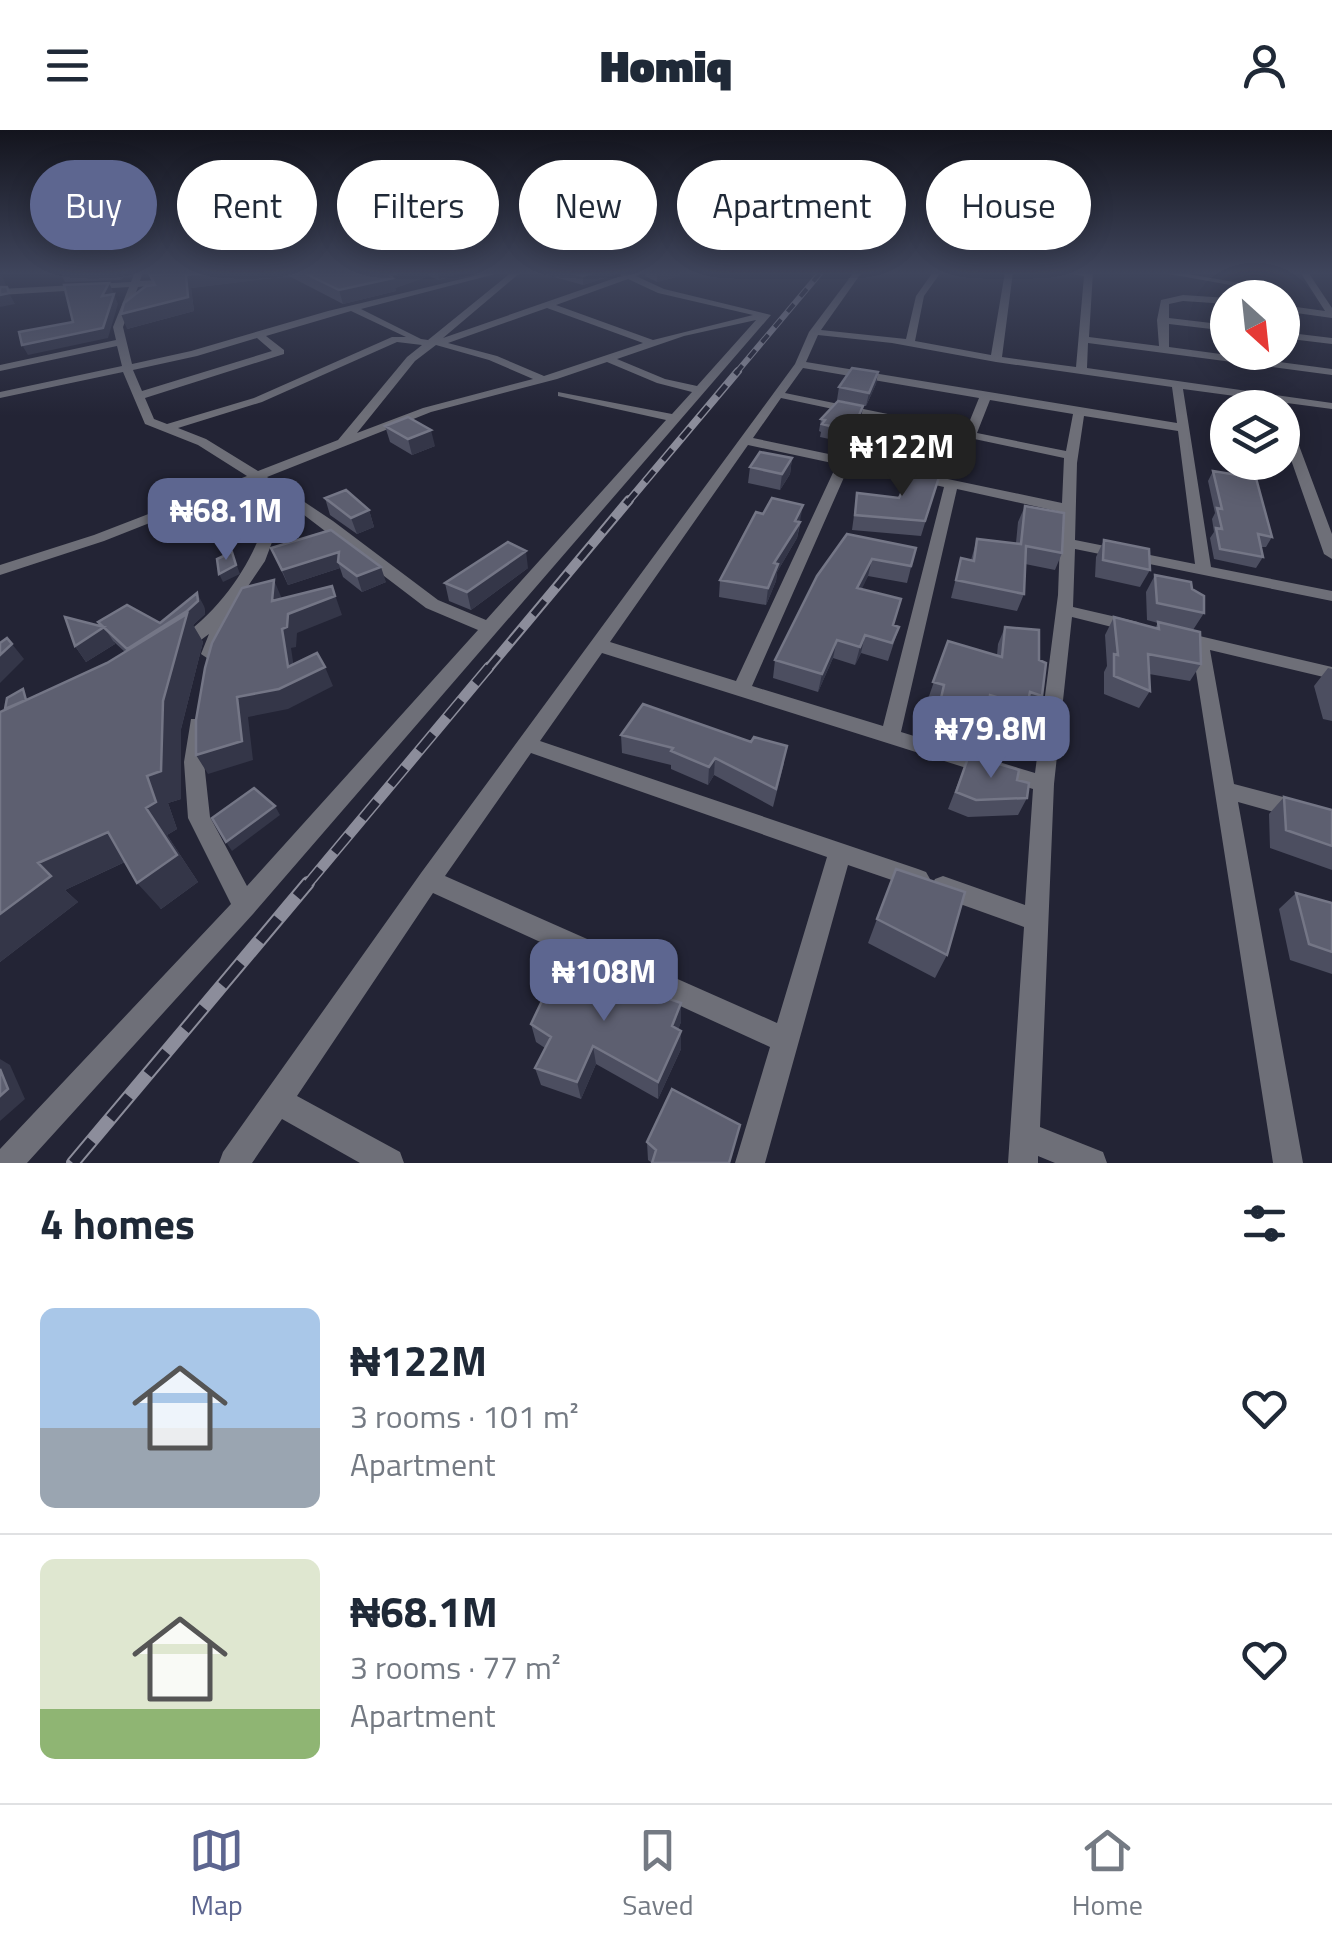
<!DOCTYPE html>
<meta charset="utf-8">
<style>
body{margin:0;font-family:"Titillium Web",sans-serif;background:#f2f2f3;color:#1f2937;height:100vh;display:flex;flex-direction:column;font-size:38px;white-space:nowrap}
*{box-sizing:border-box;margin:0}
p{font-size:32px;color:#747a83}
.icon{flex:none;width:55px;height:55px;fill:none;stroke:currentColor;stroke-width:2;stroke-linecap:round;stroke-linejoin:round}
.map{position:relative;height:1033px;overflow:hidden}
.details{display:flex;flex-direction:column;background:#fff;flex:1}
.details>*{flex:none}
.top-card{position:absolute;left:30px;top:30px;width:1272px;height:90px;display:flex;gap:20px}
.needle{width:65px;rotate:153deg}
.fabs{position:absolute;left:1210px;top:150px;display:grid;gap:20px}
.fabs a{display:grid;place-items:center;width:90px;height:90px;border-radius:50%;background:#fff;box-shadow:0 5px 25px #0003;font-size:50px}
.price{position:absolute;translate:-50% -85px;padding:0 22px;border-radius:20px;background:#5d6690;color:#fff;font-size:32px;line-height:65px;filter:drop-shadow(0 2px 5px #0008)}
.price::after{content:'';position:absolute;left:50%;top:60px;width:30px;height:22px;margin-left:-15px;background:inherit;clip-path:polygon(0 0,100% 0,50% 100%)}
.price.current{background:#222;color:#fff}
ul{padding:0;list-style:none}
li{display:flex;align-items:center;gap:30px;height:250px;padding:0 40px}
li+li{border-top:2px solid #e0e1e3}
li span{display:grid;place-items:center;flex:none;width:280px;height:200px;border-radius:15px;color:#555}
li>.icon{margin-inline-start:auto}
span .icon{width:120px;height:120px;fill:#fffc;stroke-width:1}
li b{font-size:42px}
h2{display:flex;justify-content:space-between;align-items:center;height:120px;padding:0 40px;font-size:42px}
.tag{padding:0 35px;border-radius:45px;background:#fff;box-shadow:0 5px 25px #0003;font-size:35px;line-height:90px}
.tag.current{background:#5d6690;color:#fff}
header{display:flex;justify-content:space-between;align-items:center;height:130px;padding:0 40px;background:#fff;font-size:45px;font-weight:800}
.tabs{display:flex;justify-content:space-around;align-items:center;height:140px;border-top:2px solid #e0e1e3;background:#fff;font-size:28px;color:#747a83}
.tabs a{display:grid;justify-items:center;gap:5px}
.tabs .current{color:#5d6690}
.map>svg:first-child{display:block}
</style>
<header><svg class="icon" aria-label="menu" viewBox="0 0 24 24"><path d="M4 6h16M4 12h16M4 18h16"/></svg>Homiq<svg class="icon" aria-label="person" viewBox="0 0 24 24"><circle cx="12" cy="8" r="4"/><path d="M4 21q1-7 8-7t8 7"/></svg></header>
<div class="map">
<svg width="1332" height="1033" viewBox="0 0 1332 1033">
<rect width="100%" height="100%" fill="#232435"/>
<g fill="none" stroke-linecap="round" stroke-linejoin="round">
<path fill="#6e6f78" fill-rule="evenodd" d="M135 142H143L140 151 176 149 180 152 138 157 123 197 132 234 191 221 328 181 491 142H503L361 179 421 209 428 210 512 142H521L443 208 621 146 620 142H644L636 146 664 159 771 185 253 784 27 1033H0V1019L231 774 188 688 184 632 191 589H205L208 594 204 632 210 687 247 756 478 500 426 478 287 372 265 431 232 480 216 528 210 530 201 524 209 504 186 521H174L171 517 174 513C230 472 254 430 275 365L256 351 104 411 0 445V435L94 405 247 346 198 315 145 294 123 242 0 268V262L122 236 117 216 0 241V235L116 210 113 197 129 157 0 165V159L131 152ZM628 149 658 163 753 185 653 210 556 175ZM547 178 643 213 544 246 497 226 448 213ZM351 181 406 207H392L254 268 167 294 154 289 145 268 284 224V220L266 206ZM756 190 697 256 665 249 617 229 684 206ZM257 208 272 221 142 261 133 240 197 226ZM397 212 422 215 407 227 338 310 258 341 206 309 178 298 262 272ZM436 215 489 230 533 249 423 278 357 303 415 231ZM607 232 657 253 692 262 672 284 558 262V266L666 290 486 490 438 470 333 391 267 347 431 282 557 249Z
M854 142H862L821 200 906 209 916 166 933 142H941L924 166 915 211 991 225 1005 142H1013L1002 227 1076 237 1084 146 1062 142H1093L1089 207 1159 216 1157 190 1161 170 1183 165 1228 168V174L1183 171 1169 174V188L1228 195V201L1169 194V217L1332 239V245L1088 213 1087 238 1332 273V279L1183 259 1211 437 1332 461V471L1075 419 1073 477 1138 492 1141 496 1132 502 1072 487 1054 654 1040 997 1103 1022 1107 1033H1055L1038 1026V1033H1008L1024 797 935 765 931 757 935 749 943 746 1025 775 1033 659 602 523 540 611 918 739 926 742 930 749 926 756 918 759 848 735 765 1033H735L770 917 433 763 297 966 400 1022 404 1033H360L282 989 252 1033H219L223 1022 421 743 795 234 809 202ZM818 205 892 213 996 232 1172 257 1177 293 806 232ZM803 238 979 268 966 300 785 263ZM781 268 1064 328 1062 373 753 308ZM990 270 1073 284 1066 321 977 303ZM1084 286 1178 301 1195 434 1075 410 1077 333ZM748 315 837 334 736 551 610 512ZM849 336 944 357 883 596 752 556ZM957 359 1061 382 1058 465 1035 643 901 602ZM531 623 827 727 777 893 445 746Z
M1158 142H1176L1240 153 1236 156Z
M1300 142H1308L1332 178V188L1282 181V175L1325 181Z
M1282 202 1332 208V214L1282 208Z
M1282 283 1288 286 1332 404V429L1324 424 1282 304Z
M1191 504 1332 537V549L1210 520 1234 654 1332 680V698L1238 672 1303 1033H1273L1192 516 1182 510Z"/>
<g stroke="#8c8d9b" stroke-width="6">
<path id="rail-far4" d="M736 243 821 142"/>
</g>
<g stroke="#8c8d9b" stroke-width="8">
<path id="rail-far3" d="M627 373 738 241"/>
</g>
<g stroke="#8c8d9b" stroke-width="10">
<path id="rail-far2" d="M487 540 629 370"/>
</g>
<g stroke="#8c8d9b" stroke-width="11">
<path id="rail-far1" d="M306 756 489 537"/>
</g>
<g stroke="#8c8d9b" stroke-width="14">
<path id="rail" d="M73 1033 308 753"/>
</g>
<use href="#rail-far4" stroke="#232435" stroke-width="4" stroke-dasharray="10" stroke-linecap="butt"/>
<use href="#rail-far3" stroke="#232435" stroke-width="5" stroke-dasharray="14" stroke-linecap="butt"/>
<use href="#rail-far2" stroke="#232435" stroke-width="6" stroke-dasharray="18" stroke-linecap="butt"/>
<use href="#rail-far1" stroke="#232435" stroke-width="8" stroke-dasharray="22" stroke-linecap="butt"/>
<use href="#rail" stroke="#232435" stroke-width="10" stroke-dasharray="29" stroke-linecap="butt"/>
</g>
<path fill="#4c4e60" d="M60 142H127L121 150 65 152Z
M148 142H463L439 150 429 146 395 158 396 161 343 174 289 146 191 158 194 181 127 199 155 155Z
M540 142H618L617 144 583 155 540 143Z
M645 142H680V146L657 152 645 146Z
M878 242 876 254 866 276 837 270 839 257Z
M863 276 861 289 854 303 848 302 843 312 820 307 821 302 819 301 821 289Z
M385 296 435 316 412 325 390 312Z
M792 328 790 344 780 360 748 353 750 337Z
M1213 341 1272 407 1266 417H1261L1263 427 1256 438 1214 429 1210 408 1214 402 1212 389 1215 383 1208 351Z
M940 344 921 406 852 400 857 363 899 368Z
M325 368 369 380 374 397 357 404 330 385Z
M1025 376 1062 423 1055 440 1025 434 1024 464 1017 481 951 468 961 428 971 430 977 409 1016 413 1018 392Z
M801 391 797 408 777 442 776 451 766 475 719 467 720 450Z
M331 400 386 452 362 462 343 447 340 438 288 455 271 418Z
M847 404 916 418 907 453 868 446 861 459 894 495 899 497 888 531 861 523 855 535 833 528 818 562 773 548 775 530Z
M1104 410 1150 440 1140 457 1095 447 1096 427Z
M528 438 471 480 449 471 445 453Z
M1155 445 1192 459 1204 483 1193 500 1201 534 1190 551 1149 544 1150 561 1139 578 1104 564V542L1107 536 1105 505 1114 487 1155 498 1158 493 1147 490 1146 462Z
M204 476 205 484 193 495 203 512 181 599V669L168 673 177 699 167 705 198 752 161 779 125 732 65 760 78 772 0 832V582L107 533 125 522 113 511 115 514 86 532 75 516 101 497 98 492 160 493Z
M1005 497 1039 530 1042 566 1034 583 1025 580 1020 592 987 583 979 607 933 594 938 572 928 569 948 511 997 525 998 514Z
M1328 538 1332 539V591L1323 589 1314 556Z
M621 605 784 633 773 677 714 645 708 655 671 639V635L622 623Z
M969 625 1027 668 1018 685 968 687 948 679Z
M1284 667 1332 680V740L1270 718 1269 684Z
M1296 763 1332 773V844L1290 830 1279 779Z
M877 789 947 825 935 848 868 813Z
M681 892 678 899 681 901V919L658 969 596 934 581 969 541 955 535 938 545 918 536 912 531 894Z
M647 1012 736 1013 652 1033 648 1030Z"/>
<path fill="#343648" d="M0 142 6 155 0 156Z
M117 142H127L121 150Z
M148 142H210L150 147Z
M212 142H288L289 146 191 158 194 181 127 199 121 184 186 145Z
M401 142H428L429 146 395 158 396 161 343 174 339 160Z
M438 142H463L439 150Z
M595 142H618L617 144 583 155V146Z
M657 142H680V146L657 152Z
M109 153 114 163 107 176 102 166Z
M9 163 15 174 0 177V165Z
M114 164 118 174 108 208 28 225 22 215 103 198Z
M878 242 876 254 866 276 869 263Z
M863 276 861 289 854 303 857 290Z
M850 290 848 302 843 312 845 300Z
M431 300 435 316 412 325 408 309Z
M792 328 790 344 780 360 782 344Z
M803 375 797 408 777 442 776 451 766 475 768 458 774 433Z
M369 380 374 397 357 404 351 388Z
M526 421 528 438 471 480 467 462Z
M232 422 240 444 223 452 219 444Z
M339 422 338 432 340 438 288 455 282 440Z
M872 429 868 446 854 476 857 458Z
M381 437 386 452 362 462 357 446Z
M274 450 282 469 272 471Z
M332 456 342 485 297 503 296 517 291 518 296 551 325 537 333 556 288 579 248 587 253 630 208 644 196 625 237 567 288 537 282 499 288 484Z
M197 463 204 476 205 484 193 495 203 512 181 599V669L168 673 177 699 167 705 198 752 161 779 137 753 146 678 147 646 127 519Z
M104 497 115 514 86 532 75 516Z
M865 505 861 523 855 535 860 517Z
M837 510 833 528 818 562 822 544Z
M12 514 24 529 0 553V525Z
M715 628 714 645 708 655 709 637Z
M275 676 280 685 232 721 226 712Z
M108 702 131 729 65 760 78 772 0 832V784L38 733Z
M681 873V892L672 915V896Z
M681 901V919L658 969V952Z
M593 916 596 934 581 969 577 952Z
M0 929 10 935 25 969 0 991Z"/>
<path fill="#5d5f70" stroke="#747686" stroke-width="2.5" d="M186 142H212L186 145 188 167 121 184 124 173 146 156 155 155 150 145Z
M302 142H401L389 145 393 148 339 160Z
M567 142H595L583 146Z
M109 153 102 166 114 164 103 198 22 215 19 202 73 192 64 155Z
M0 157H7L9 163 0 165Z
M852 238 878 242 869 263 839 257Z
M838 271 863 276 857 290H850L845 300 822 294 825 290 821 289Z
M408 287 431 300 408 309 385 296Z
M760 322 792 328 782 344 750 337Z
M913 338 940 344 925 391 855 385 857 363 899 368Z
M1213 341 1256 348 1272 407 1258 404 1263 427 1220 419 1216 398 1222 399 1217 378 1222 379Z
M346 360 369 380 351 388 325 368Z
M772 368 803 375 795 391 800 392 774 433 778 434 768 458 720 450 756 382 763 384Z
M1025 376 1064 383 1062 423 1026 416 1024 464 956 450 961 428 974 431 977 409 1021 414Z
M331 400 381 437 357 446 338 432 339 422 282 440 271 418Z
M847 404 916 418 911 436 872 429 857 458 901 469 893 495 899 497 892 513 865 505 860 517 837 510 822 544 775 530 817 446Z
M1104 410 1149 419 1150 440 1103 430Z
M508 412 526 421 467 462 445 453Z
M232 422 236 435 219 444 217 429Z
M1155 445 1191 452 1192 459 1204 466V483L1157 473Z
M274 450 272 471 332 456 335 466 288 484 287 497 282 499 288 537 317 523 325 537 279 559 237 567 242 611 196 625V590L205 538 212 513 242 458Z
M197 463 198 471 187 481 127 519 98 492 127 475 160 493Z
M187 484 163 571 161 641 147 646 156 672 146 678 177 725 137 753 108 702 38 733 51 746 0 784V582L107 533Z
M65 487 104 497 75 516Z
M1114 487 1159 499 1158 492 1200 502 1201 534 1148 524 1150 561 1114 546V524L1118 525Z
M1005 497 1039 500V530L1046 533 1042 566 1030 562 1027 576 990 565 986 590 939 577 944 555 933 552 948 511 1002 527Z
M7 508 12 514 0 525V513Z
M23 559 26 570 5 579 7 568Z
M643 574 751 612 754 607 787 616 776 659 715 628 709 637 671 621 673 618 621 605Z
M969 625 1019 640 1017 650 1029 653 1027 668 976 670 956 662Z
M254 658 275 676 226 712 212 688Z
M1284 667 1332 680V716L1286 700Z
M896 739 965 762 947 825 877 789Z
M1296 763 1332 773V822L1309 814Z
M561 831 681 873 672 896 681 901 658 952 593 916 577 952 535 938 551 907 531 894Z
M0 939 8 959 0 966Z
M672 959 740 995 729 1033H652L656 1020 647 1012Z"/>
<linearGradient id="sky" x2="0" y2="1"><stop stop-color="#13141d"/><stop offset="0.5" stop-color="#3f455c"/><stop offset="1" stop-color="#3f455c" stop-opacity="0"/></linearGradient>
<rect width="1332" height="286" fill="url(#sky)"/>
</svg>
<div class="fabs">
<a><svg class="needle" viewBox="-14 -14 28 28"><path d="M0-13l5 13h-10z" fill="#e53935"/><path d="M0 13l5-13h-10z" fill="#747a83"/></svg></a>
<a><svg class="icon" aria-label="layers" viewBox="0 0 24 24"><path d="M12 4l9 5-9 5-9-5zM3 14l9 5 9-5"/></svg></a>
</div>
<b class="price current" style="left:902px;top:369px">₦122M</b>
<b class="price" style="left:226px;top:433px">₦68.1M</b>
<b class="price" style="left:991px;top:651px">₦79.8M</b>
<b class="price" style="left:604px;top:894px">₦108M</b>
<div class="top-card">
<a class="tag current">Buy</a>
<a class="tag">Rent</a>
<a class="tag">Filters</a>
<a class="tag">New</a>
<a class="tag">Apartment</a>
<a class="tag">House</a>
</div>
</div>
<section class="details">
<h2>4 homes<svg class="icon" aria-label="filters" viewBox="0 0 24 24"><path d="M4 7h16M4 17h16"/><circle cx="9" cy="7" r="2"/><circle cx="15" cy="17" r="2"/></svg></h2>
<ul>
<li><span style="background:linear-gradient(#a9c7e8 60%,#9aa5b1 0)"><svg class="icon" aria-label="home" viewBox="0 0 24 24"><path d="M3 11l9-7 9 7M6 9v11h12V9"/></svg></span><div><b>₦122M</b><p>3 rooms · 101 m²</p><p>Apartment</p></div><svg class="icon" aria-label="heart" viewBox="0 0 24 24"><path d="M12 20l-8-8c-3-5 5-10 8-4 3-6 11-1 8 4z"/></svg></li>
<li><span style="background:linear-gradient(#dfe7d0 75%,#8fb573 0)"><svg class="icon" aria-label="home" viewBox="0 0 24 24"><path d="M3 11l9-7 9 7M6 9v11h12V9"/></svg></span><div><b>₦68.1M</b><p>3 rooms · 77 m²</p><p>Apartment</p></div><svg class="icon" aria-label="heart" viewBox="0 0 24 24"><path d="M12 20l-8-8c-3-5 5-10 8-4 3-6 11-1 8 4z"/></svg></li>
</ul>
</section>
<nav class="tabs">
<a class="current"><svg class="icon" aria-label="map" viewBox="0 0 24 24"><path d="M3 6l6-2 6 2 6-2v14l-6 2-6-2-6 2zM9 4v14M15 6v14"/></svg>Map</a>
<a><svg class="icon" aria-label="saved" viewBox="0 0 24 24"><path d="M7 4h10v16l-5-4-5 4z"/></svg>Saved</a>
<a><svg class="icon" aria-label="home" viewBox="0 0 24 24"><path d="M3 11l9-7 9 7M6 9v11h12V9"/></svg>Home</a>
</nav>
